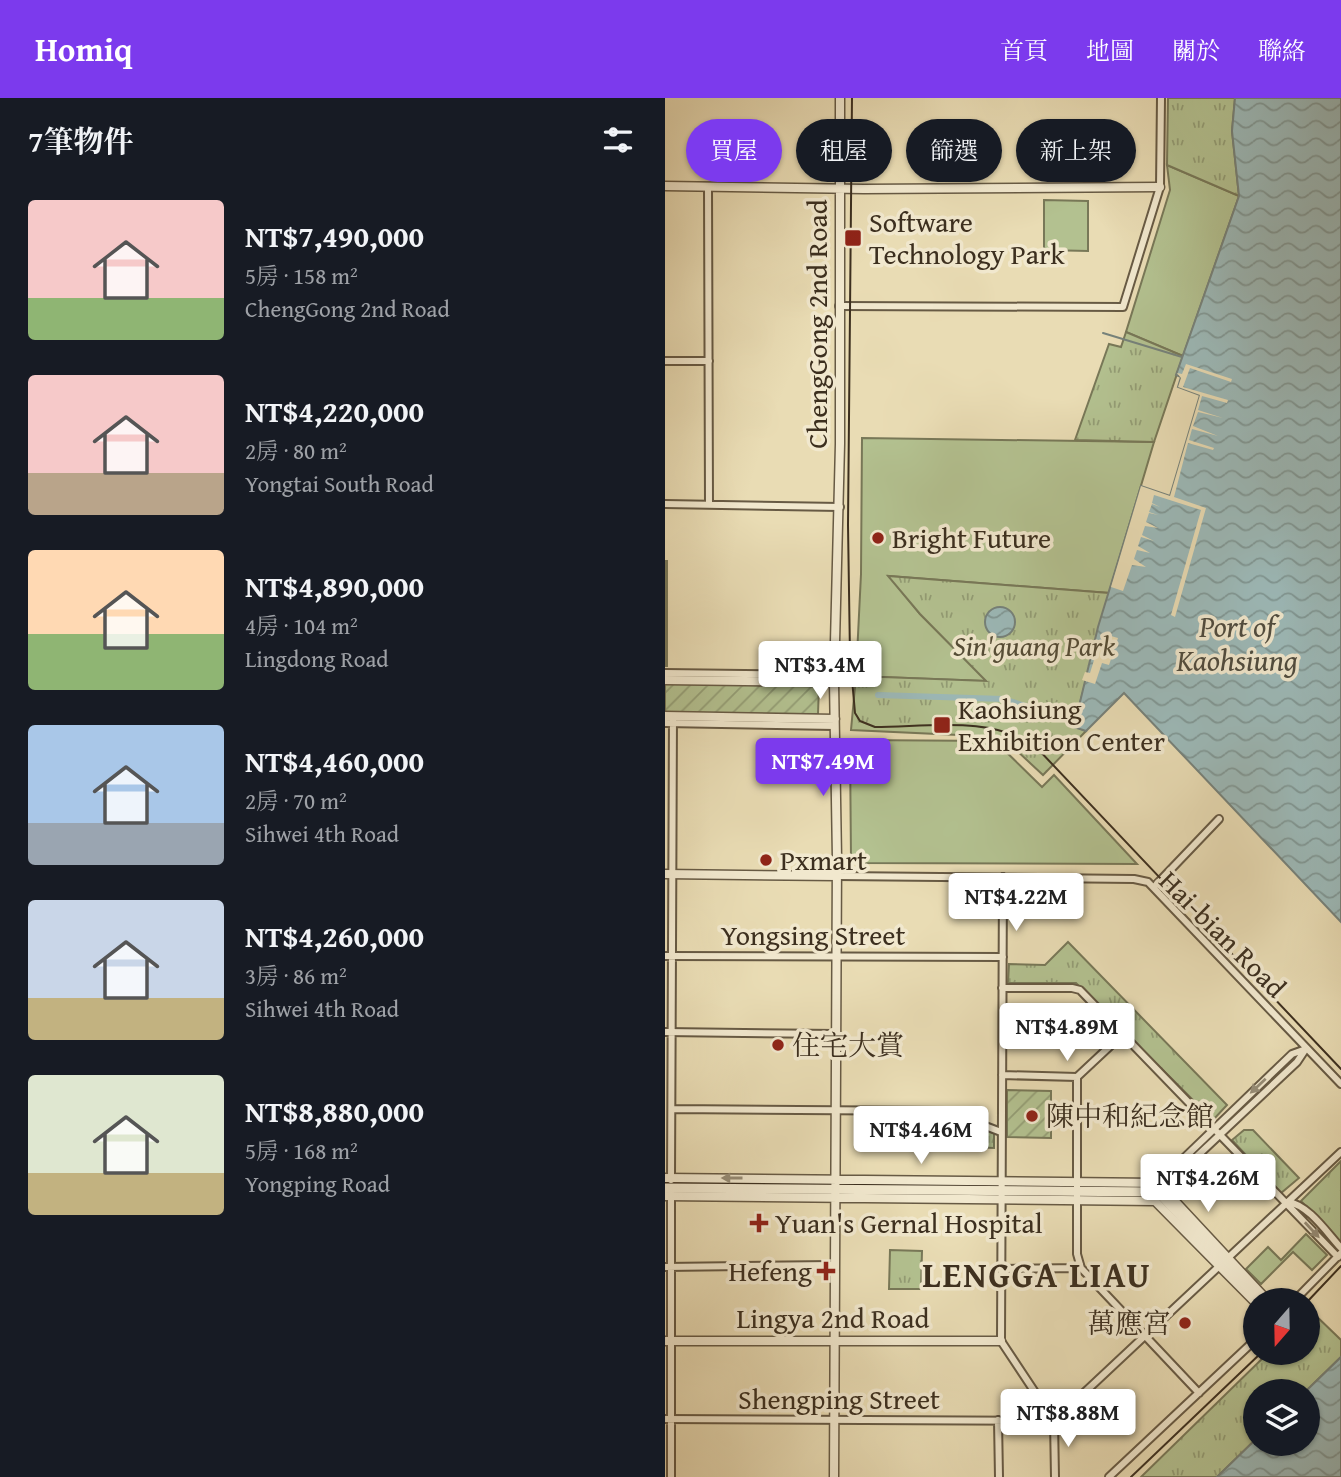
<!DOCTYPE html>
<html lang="zh-TW">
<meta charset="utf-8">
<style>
body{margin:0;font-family:"Gentium Book Plus","Noto Serif TC",serif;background:#242831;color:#f1f3f6;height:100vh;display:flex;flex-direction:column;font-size:26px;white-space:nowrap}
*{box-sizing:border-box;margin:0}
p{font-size:23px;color:#9ea1a6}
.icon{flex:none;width:38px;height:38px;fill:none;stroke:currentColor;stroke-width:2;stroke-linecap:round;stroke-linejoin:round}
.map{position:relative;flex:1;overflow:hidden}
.side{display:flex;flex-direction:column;background:#171b24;width:665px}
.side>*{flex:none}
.top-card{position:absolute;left:21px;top:21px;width:550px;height:63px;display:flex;gap:14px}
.needle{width:46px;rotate:200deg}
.controls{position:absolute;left:578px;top:1190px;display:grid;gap:14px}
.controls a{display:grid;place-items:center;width:77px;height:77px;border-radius:50%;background:#171b24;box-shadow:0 2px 5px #0004;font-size:35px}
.price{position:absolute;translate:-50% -60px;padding:0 16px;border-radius:7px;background:#fff;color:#222;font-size:23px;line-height:46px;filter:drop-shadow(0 2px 4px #0008)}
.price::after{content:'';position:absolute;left:50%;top:42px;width:21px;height:16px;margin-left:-10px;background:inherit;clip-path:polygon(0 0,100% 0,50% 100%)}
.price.active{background:#7c3aed;color:#fff}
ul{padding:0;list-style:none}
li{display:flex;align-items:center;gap:21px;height:175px;padding:0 28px}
li span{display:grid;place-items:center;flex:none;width:196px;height:140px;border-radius:7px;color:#555}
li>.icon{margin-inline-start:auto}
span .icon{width:84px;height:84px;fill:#fffc;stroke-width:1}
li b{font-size:30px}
h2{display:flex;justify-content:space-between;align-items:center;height:84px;padding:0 28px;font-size:30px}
.tag{padding:0 24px;border-radius:32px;background:#171b24;box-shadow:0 2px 5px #0004;font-size:24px;line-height:63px}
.tag.active{background:#7c3aed;color:#fff}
header{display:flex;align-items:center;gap:42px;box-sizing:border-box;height:98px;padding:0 35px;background:#7c3aed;color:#fff}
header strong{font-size:33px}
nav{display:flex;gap:38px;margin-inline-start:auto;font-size:24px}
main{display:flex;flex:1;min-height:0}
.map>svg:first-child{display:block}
</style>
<header>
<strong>Homiq</strong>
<nav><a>首頁</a><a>地圖</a><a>關於</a><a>聯絡</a></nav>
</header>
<main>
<section class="side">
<h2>7筆物件<svg class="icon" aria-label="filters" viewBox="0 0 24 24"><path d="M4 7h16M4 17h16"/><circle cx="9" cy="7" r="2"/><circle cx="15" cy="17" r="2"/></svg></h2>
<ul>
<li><span style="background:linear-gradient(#f6c9c9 70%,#8fb573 0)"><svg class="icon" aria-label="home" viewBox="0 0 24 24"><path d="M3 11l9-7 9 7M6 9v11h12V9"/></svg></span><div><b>NT$7,490,000</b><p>5房 · 158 m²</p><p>ChengGong 2nd Road</p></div></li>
<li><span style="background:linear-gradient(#f6c9c9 70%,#b9a48a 0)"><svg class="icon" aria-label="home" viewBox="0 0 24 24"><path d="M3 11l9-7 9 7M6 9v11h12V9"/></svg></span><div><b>NT$4,220,000</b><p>2房 · 80 m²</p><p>Yongtai South Road</p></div></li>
<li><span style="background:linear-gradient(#ffd9b3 60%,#8fb573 0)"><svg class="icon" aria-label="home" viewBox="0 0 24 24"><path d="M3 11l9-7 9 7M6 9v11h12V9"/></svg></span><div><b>NT$4,890,000</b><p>4房 · 104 m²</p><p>Lingdong Road</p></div></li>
<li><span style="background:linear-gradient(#a9c7e8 70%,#9aa5b1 0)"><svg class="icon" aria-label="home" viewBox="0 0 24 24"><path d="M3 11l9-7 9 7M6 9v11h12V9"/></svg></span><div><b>NT$4,460,000</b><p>2房 · 70 m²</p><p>Sihwei 4th Road</p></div></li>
<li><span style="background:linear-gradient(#c9d6e8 70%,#c2b280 0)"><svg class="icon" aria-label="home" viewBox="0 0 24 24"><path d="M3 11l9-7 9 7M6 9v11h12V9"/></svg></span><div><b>NT$4,260,000</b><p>3房 · 86 m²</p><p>Sihwei 4th Road</p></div></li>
<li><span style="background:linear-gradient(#dfe7d0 70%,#c2b280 0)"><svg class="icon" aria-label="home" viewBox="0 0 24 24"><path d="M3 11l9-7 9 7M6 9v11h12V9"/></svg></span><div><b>NT$8,880,000</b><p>5房 · 168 m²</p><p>Yongping Road</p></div></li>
</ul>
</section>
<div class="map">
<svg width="676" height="1379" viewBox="0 0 676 1379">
<defs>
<pattern id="park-tufts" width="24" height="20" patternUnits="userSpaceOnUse" patternTransform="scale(1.75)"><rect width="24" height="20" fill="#b3c190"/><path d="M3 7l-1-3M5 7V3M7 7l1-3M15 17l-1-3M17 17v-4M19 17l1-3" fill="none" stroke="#939d75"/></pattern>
<pattern id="garden-furrows" width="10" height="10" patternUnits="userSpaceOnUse" patternTransform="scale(1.75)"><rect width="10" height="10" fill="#b3c190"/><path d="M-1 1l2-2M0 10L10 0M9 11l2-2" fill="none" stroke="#939d75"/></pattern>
<pattern id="water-waves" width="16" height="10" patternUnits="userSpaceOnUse" patternTransform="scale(1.75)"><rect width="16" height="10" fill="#9cb9b8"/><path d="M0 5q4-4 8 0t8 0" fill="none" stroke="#809795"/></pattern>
</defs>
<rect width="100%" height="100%" fill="#e9dcb4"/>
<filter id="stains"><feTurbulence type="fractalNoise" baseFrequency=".00286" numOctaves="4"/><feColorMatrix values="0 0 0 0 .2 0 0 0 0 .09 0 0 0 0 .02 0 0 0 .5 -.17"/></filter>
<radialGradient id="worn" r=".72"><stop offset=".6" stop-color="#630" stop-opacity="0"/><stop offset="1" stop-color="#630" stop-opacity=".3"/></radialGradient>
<path fill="#b3c190" stroke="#787858" stroke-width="2" d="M502 67 574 98 518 258 461 234 505 92Z
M379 102 423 103V153L379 152Z
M197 340 489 344 444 495 224 478 255 516 322 583 191 578 196 476Z
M0 463H2V568H0Z
M190 642 330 643 377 689 389 677 472 766 191 765 186 761 185 648Z
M641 1136 662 1157 647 1172 628 1154 596 1186 581 1171 603 1149 616 1162Z"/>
<path fill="url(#park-tufts)" stroke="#787858" stroke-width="2" d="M503 0H570L567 33 574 98 502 67Z
M461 234 518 258 489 344 410 342 444 246 456 249Z
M223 478 444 495 409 628 421 633 378 677 337 639 186 632 191 578 321 583 255 516Z
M403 844 562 1007 548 1022 411 885H343L344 866 380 867Z
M295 1022 329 1035V1050L301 1049 304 1038 296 1033Z
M579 1032H588L634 1080 616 1095 567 1042Z
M676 1063V1142L675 1144 636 1103Z
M225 1152 257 1153 256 1191H224Z
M646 1213 676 1242V1259L641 1293H590V1342L552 1379H476L603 1255H642V1217Z"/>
<path fill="url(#garden-furrows)" stroke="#787858" stroke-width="2" d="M0 585 154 587 153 616 0 615Z
M342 992 386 993V1040L342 1039Z"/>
<path fill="url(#water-waves)" stroke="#76827b" stroke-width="2" d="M570 0H676V824L459 595 421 633 409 629 433 529 476 388 505 398 535 297 513 289 516 279 511 277 574 98 567 33Z
M320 524a15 15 0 1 1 30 0a15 15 0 1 1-30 0Z
M676 1259V1379H552L590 1342V1346H642L641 1293Z"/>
<path fill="#e9dcb4" d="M521 266 567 281 566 284 525 270 518 289 563 302 562 305 537 298 533 312 558 320 533 314 528 328 553 338 527 331 524 342 549 350 548 352 523 345 509 399 541 410 510 519 506 517 536 412 489 397 487 405 495 409 487 406 484 414 493 417 484 415 481 424 493 430 480 428 477 437 489 443 476 439 473 448 485 455 472 452 469 461 481 469 467 467 458 493 446 489 476 388 505 398 535 297 513 289 516 280 512 275 517 276Z
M446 538 453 540 444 567 437 565 430 586 417 582 420 574 425 575 435 543 444 546Z"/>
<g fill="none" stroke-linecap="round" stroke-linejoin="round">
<path stroke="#76827b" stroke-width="2" d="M438 235 517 259"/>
<path stroke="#9cb9b8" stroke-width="6" d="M213 597 338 601 409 623"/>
<g stroke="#675a44" stroke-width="10">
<path id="minor" d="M43 89 44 406
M174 208 458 209 495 89 496 0
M0 263H44
M0 406 175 409
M0 575 169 577
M0 625 170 628
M172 778 469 781 483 784 676 986
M338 779 336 1243 389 1323
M489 789 554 721
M0 858 338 859
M337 890H407L415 892 673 1159
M0 934 171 936
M337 977 412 979 459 935
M412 979V1156L416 1170 534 1295
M7 1011 281 1013 336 1034
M6 1082 8 618
M493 1089V1085L627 956 641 951
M495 1093 632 964 640 952
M623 1104C644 1107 662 1135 676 1150
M0 1169 168 1167
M336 1171 416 1170
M630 1202 676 1155
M0 1321 389 1323
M333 1322 334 1379
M6 1379V1096
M390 1379 389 1323 676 1054
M444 1379 590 1242"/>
</g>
<g stroke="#675a44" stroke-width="11">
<path id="tertiary" d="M0 88 199 91 495 89
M0 582 169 584
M0 618 170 621
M0 776 172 778
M0 1080 493 1085 602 1202
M0 1098 490 1103 590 1204
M0 1243H336
M169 1379 172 760 169 584 175 346V0"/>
</g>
<g stroke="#3c2f1f" stroke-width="12">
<path id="secondary" d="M0 1090 493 1094 595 1202"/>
</g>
<use href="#minor" stroke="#f1e8ce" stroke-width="6"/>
<use href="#tertiary" stroke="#f1e8ce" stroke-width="8"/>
<use href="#secondary" stroke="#f1e8ce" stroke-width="9"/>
<path stroke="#3c2f1f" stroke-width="2" d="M187 0 183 427 185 558 190 615 195 623 210 629C262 629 327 617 371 649L676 971
M642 1204 676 1168
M466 1379 596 1255"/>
</g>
<defs><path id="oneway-solid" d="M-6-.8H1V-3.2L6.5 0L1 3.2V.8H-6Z" transform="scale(1.75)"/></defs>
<g fill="#968c76">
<use href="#oneway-solid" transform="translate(593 988) rotate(137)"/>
<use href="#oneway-solid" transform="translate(67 1080) rotate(-180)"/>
<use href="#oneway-solid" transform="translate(647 1132) rotate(47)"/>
</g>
<g fill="#8f2418" stroke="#f1e8ce" stroke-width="2.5">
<rect x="179" y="131" width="18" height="18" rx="3.5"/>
<circle cx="213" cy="440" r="7"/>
<rect x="268" y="618" width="18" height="18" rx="3.5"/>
<circle cx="101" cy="762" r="7"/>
<circle cx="113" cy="947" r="7"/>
<circle cx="367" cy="1018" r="7"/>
<path d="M90.5 1114.5h7v7h7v7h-7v7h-7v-7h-7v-7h7z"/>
<path d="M157.5 1162.5h7v7h7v7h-7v7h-7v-7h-7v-7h7z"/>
<circle cx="520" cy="1225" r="7"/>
</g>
<g text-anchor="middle" stroke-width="7" stroke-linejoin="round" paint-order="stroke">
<g font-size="28" fill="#3c2f1f" stroke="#f1e8ce" text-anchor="start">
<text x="204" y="134">Software<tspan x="204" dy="32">Technology Park</tspan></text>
<text x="227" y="450">Bright Future</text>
<text x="293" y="621">Kaohsiung<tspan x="293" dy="32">Exhibition Center</tspan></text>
<text x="115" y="772">Pxmart</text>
<text x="127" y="957">住宅大賞</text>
<text x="381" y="1028">陳中和紀念館</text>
<text x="110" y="1135">Yuan's Gernal Hospital</text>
<text x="147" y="1183" text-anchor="end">Hefeng</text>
<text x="506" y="1235" text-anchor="end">萬應宮</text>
</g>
<g font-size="28" fill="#3c2f1f" stroke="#f1e8ce">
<text transform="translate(152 226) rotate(-90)" y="10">ChengGong 2nd Road</text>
<text transform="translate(558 836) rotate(45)" y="10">Hai-bian Road</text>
<text x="148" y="847">Yongsing Street</text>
<text x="168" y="1230">Lingya 2nd Road</text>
<text x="174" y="1311">Shengping Street</text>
</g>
<g font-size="28" font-style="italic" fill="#544c36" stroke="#f1e8ce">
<text x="369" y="558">Sin'guang Park</text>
</g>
<g font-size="30" font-style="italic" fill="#4f4b3e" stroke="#f1e8ce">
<text x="572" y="539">Port of<tspan x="572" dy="34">Kaohsiung</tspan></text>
</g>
<g font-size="35" font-weight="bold" letter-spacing="2" fill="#3c2f1f" stroke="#f1e8ce">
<text x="372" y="1189">LENGGA LIAU</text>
</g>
</g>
<rect width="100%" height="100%" filter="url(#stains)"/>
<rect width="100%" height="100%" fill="url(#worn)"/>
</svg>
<div class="controls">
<a><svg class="needle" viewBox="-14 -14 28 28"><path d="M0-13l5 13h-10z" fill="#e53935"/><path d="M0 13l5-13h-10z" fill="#9ea1a6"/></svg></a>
<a><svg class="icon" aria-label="layers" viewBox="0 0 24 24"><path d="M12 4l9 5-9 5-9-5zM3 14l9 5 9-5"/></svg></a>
</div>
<b class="price" style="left:155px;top:603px">NT$3.4M</b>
<b class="price active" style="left:158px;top:700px">NT$7.49M</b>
<b class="price" style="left:351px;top:835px">NT$4.22M</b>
<b class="price" style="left:402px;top:965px">NT$4.89M</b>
<b class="price" style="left:256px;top:1068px">NT$4.46M</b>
<b class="price" style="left:543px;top:1116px">NT$4.26M</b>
<b class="price" style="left:403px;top:1351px">NT$8.88M</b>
<div class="top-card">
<a class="tag active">買屋</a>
<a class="tag">租屋</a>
<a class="tag">篩選</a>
<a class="tag">新上架</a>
</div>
</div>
</main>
